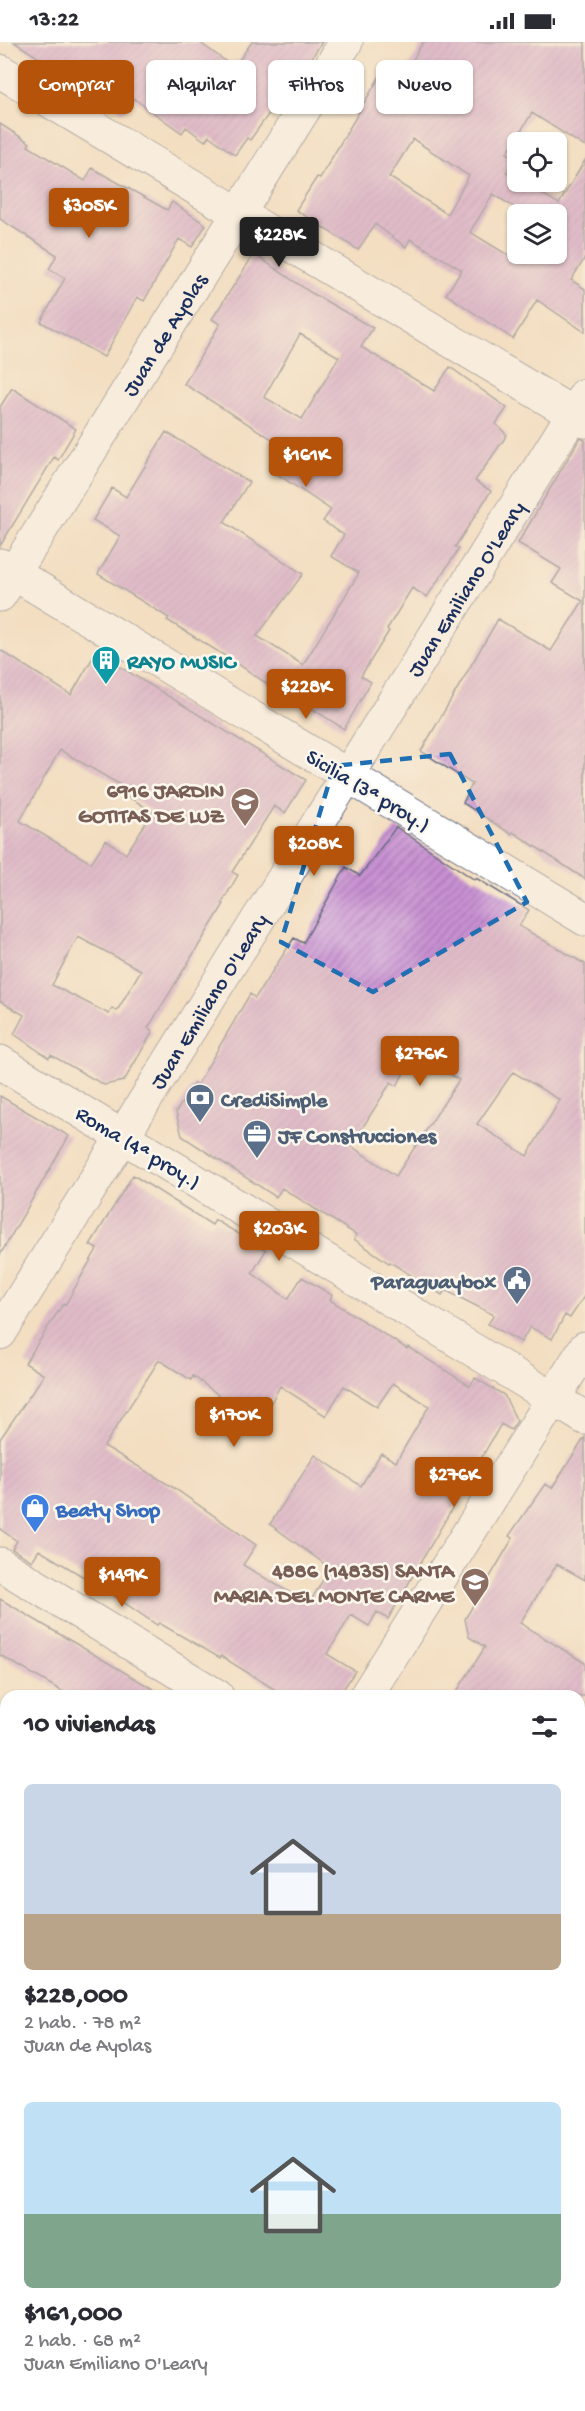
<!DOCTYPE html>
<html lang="es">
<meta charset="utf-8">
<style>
body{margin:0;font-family:"Gochi Hand",sans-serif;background:#f2f2f3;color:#2b2b33;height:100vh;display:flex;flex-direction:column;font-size:22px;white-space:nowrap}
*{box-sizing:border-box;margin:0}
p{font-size:20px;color:#7c7c81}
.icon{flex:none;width:33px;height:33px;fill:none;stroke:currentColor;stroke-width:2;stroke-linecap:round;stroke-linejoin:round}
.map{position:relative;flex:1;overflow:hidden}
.panel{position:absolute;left:0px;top:1648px;width:585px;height:722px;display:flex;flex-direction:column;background:#fff;border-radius:18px 18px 0 0;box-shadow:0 2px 4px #0004}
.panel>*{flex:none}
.top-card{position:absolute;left:18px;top:18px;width:549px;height:54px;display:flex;gap:12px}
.buttons{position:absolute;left:507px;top:90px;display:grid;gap:12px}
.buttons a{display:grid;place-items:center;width:60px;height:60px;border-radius:9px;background:#fff;box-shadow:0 2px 4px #0004;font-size:30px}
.price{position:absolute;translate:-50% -51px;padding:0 14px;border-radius:6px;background:#b45309;color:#fff;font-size:20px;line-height:39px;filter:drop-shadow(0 2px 3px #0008)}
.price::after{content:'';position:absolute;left:50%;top:36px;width:18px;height:14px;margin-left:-9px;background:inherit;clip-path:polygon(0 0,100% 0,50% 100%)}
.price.selected{background:#222;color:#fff}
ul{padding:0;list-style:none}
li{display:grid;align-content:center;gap:12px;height:318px;padding:0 24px}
li span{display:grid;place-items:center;height:186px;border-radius:9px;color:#555}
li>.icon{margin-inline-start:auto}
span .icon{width:108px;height:108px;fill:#fffc;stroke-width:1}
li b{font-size:26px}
h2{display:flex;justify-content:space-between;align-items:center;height:72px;padding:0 24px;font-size:26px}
.chip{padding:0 21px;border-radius:9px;background:#fff;box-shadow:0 2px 4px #0004;font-size:21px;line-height:54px}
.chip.selected{background:#b45309;color:#fff}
.status{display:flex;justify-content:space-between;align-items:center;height:42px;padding:0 30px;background:#fff;direction:ltr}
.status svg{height:16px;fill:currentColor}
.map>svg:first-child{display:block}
</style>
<div class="status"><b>13:22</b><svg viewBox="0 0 49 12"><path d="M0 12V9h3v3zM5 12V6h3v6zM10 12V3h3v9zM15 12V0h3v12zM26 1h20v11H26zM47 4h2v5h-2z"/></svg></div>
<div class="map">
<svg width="585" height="2369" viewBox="0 0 585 2369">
<defs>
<pattern id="building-hatch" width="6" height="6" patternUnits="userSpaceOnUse" patternTransform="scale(1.5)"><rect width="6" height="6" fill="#c991d2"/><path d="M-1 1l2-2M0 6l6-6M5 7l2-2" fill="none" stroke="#a277ae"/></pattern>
</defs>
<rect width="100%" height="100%" fill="#fbf7ec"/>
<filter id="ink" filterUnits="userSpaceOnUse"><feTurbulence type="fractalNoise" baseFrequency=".0167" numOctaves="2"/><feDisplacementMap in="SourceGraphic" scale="12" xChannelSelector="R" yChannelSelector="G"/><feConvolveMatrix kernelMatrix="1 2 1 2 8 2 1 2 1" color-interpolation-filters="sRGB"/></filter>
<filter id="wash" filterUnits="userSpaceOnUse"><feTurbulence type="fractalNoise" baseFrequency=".008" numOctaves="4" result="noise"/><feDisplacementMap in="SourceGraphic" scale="24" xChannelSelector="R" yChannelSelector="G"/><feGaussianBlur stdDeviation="1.35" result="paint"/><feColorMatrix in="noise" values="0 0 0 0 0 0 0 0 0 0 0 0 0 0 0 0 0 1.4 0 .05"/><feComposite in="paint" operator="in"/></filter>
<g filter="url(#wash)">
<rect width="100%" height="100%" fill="#f3dec1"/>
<g id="blocks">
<path fill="url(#building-hatch)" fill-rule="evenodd" d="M14 0H199L231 23 234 19 237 21 252 0H322L298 37 295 35 250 98 247 96 235 113 209 94 205 99 186 85 182 91 133 56 124 70Z
M423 0H585V105L532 71 507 111 515 116 506 130 518 137V140H522L559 162 585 118V216L571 238 585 247V290L537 258 513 297 446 252 462 228 410 197 406 205 375 182 358 208 296 168 317 135 320 136 380 34 397 45ZM413 97 469 134 447 172 389 135ZM493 152 525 172H556V212H518V205L511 215 470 190Z
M0 82 30 101 28 104 85 139 92 126 167 168 172 160 206 183 192 205 179 197 144 259 137 255 104 315 41 280 65 236 49 227 57 213 0 177Z
M254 212 310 250 373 286 361 305 434 349 450 325 507 366 496 382 507 393 475 439 491 449 455 505 459 507 427 555 412 546 387 587 389 589 361 634 371 640 344 687 284 649 282 652 235 620 167 578 169 576 98 532 120 494 93 478 112 446 126 455 166 390 249 440 224 480 303 532 257 594 303 623 359 531 331 514 344 493 323 479 331 468 271 428 285 405 184 342 220 282 212 277ZM300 292 339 315 302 377 264 355Z
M12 346 76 387 58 418 54 415 0 504V365Z
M580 396 585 398V837L513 790 511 792 463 761 472 742 421 709 498 577 551 609 583 559 552 541 561 527 518 501Z
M0 608 71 653 96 610 306 738 285 771 274 764 232 830 238 833 222 861 224 862 148 986 153 989 124 1039 104 1043 51 1013 49 1016 14 992 24 973 0 959ZM60 708 124 745 121 750 153 770 126 812 106 798 91 821 20 779ZM78 895 141 928 117 969 112 966 109 972 52 943Z
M396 785 475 838 476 836 529 868 519 884 585 922V1253L570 1276 565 1273 552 1297 530 1285 521 1300 488 1282 494 1273 445 1248 442 1253 390 1220 389 1221 354 1197 357 1193 282 1146 276 1155 182 1094 176 1070 194 1041 197 1043 250 952 255 956 294 896 303 901 346 825 360 834ZM415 1009 459 1038 396 1134 351 1104 391 1040 397 1044ZM513 1030 560 1058 527 1114 477 1082Z
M0 1054 69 1094 0 1213Z
M133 1133 212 1183 215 1178 266 1208 252 1231 288 1257 302 1235 332 1253 330 1258 407 1307 408 1305 470 1344 475 1336 504 1353 517 1379 511 1388 501 1382 388 1577 377 1570 369 1584 351 1573 327 1612 355 1629 339 1654H285L221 1614 220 1616 159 1581 157 1583 107 1549 39 1508 32 1519 12 1507 17 1499 0 1487V1397L44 1333 25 1321 63 1262 65 1263 97 1207 90 1203ZM159 1318 191 1338 193 1334 259 1383 280 1344 326 1374 344 1344 377 1365 393 1341 429 1364 396 1420 381 1411 361 1444 315 1413 270 1482 330 1526 309 1562 243 1523 256 1503 174 1446 104 1404Z
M585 1395V1538L557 1522 520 1581 585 1621V1654H454L485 1605 469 1595 465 1577 513 1496 509 1494 545 1442 552 1446Z
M0 1557 54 1589 165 1654H70L0 1613Z"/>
</g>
</g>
<g filter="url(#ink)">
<use href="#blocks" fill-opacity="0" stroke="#676c81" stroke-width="1.5"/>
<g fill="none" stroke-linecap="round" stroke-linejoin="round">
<g stroke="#676c81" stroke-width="35">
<g id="street">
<path d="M0 29 585 379"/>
<path d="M0 523 585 877"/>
<path id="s1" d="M0 553 346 0"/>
<path id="s2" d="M0 1291 585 353"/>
<path d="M366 1654 585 1306"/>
<path d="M0 1994 6 1998"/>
<path d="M579 2090 585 2081"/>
<path d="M0 2243 6 2234"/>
<path d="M579 2344 585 2347"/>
<path d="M408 2369 411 2364"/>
</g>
</g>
<g stroke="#676c81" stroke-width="35">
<path id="secondary" d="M0 1020 585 1376
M0 1522 217 1654
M579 1875 585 1879"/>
</g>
<use href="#street" stroke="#fff" stroke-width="33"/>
<use href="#secondary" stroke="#fff" stroke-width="33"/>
</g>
</g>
<path d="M0 0H585V2369H0ZM450 712 527 860 373 950 281 900 334 724Z" fill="#f3dec1" fill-opacity=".55" fill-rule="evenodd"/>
<path fill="none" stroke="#1f6fb2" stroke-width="4.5" stroke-dasharray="12 8" stroke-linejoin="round" d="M450 712 527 860 373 950 281 900 334 724Z"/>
<defs>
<g id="building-pin" transform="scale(1.5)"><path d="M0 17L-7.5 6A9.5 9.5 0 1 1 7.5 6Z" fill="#0f9aa8" stroke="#fbf7ec"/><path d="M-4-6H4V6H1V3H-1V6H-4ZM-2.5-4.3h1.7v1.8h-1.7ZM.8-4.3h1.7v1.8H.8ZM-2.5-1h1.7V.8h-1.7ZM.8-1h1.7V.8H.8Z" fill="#fff"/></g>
<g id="school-pin" transform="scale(1.5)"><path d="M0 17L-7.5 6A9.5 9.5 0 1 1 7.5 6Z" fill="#8d6e63" stroke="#fbf7ec"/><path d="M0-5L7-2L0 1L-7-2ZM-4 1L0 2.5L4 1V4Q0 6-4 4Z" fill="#fff"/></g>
<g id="bank-pin" transform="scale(1.5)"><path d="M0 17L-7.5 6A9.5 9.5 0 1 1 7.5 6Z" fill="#5c6f8a" stroke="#fbf7ec"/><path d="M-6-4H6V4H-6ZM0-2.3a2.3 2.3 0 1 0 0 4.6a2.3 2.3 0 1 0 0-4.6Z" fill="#fff"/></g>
<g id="office-pin" transform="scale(1.5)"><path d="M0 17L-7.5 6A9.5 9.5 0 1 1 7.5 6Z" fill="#5c6f8a" stroke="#fbf7ec"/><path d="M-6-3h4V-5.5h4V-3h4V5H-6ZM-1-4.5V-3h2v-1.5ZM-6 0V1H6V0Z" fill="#fff"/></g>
<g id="civic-pin" transform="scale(1.5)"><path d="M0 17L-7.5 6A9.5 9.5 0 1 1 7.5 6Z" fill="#5c6f8a" stroke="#fbf7ec"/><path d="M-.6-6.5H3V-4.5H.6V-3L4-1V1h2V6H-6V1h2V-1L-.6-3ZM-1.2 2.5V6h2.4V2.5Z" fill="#fff"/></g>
<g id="shop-pin" transform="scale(1.5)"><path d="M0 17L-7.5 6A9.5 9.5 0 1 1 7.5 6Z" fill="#3f7fe0" stroke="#fbf7ec"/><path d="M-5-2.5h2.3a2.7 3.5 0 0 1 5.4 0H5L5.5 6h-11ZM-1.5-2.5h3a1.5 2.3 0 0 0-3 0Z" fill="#fff"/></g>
</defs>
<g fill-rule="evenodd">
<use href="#building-pin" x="106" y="618"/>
<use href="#school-pin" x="245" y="760"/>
<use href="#bank-pin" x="200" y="1056"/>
<use href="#office-pin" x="257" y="1092"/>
<use href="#civic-pin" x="517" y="1238"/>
<use href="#shop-pin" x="35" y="1466"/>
<use href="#school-pin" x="475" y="1540"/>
</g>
<g text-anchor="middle" stroke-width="5" stroke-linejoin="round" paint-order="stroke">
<g font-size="22" fill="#1b2f5e" stroke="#fbf7ec">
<text dy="8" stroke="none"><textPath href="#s1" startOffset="308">Juan de Ayolas</textPath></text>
<text dy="8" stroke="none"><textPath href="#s2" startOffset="878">Juan Emiliano O'Leary</textPath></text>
<text transform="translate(369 747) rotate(31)" y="8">Sicilia (3ª proy.)</text>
<text dy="8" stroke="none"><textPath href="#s2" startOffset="392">Juan Emiliano O'Leary</textPath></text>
<text transform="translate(139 1104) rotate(31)" y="8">Roma (4ª proy.)</text>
</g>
<g font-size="22" font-weight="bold" fill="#0d838f" stroke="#fbf7ec" text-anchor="start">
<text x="127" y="626">RAYO MUSIC</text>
</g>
<g font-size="22" font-weight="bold" fill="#785e54" stroke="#fbf7ec" text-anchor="end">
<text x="224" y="755">6916 JARDIN<tspan x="224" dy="25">GOTITAS DE LUZ</tspan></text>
<text x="454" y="1535">4886 (14835) SANTA<tspan x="454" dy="25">MARIA DEL MONTE CARME</tspan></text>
</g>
<g font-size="22" font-weight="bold" fill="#4e5e75" stroke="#fbf7ec" text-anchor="start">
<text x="221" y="1064">CrediSimple</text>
<text x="278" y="1100">JF Construcciones</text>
<text x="496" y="1246" text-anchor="end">Paraguaybox</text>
</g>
<g font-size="22" font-weight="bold" fill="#366cbe" stroke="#fbf7ec" text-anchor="start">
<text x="56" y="1474">Beaty Shop</text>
</g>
</g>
</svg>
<div class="buttons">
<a><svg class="icon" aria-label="locate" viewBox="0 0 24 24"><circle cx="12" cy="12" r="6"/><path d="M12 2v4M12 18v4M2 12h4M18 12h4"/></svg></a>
<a><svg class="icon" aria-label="layers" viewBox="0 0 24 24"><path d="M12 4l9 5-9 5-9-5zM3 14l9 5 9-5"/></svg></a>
</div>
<b class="price" style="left:89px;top:197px">$305K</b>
<b class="price selected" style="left:279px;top:226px">$228K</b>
<b class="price" style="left:306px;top:446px">$161K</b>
<b class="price" style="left:306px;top:678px">$228K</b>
<b class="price" style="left:314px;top:835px">$208K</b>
<b class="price" style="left:420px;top:1045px">$276K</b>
<b class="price" style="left:279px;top:1220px">$203K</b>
<b class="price" style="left:234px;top:1406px">$170K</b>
<b class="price" style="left:454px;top:1466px">$276K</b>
<b class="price" style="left:122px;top:1566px">$149K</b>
<div class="top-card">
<a class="chip selected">Comprar</a>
<a class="chip">Alquilar</a>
<a class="chip">Filtros</a>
<a class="chip">Nuevo</a>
</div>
<section class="panel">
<h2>10 viviendas<svg class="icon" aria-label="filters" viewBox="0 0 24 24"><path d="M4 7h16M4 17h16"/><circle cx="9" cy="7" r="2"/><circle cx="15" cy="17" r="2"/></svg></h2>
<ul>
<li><span style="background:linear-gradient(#c9d6e8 70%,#b9a48a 0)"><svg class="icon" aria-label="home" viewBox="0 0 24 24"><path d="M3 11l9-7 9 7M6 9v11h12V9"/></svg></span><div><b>$228,000</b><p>2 hab. · 78 m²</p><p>Juan de Ayolas</p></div></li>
<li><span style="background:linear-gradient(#bfe0f5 60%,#7fa58c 0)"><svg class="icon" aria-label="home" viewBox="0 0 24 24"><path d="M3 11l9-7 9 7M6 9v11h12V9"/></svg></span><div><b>$161,000</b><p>2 hab. · 68 m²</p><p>Juan Emiliano O'Leary</p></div></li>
</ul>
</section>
</div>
